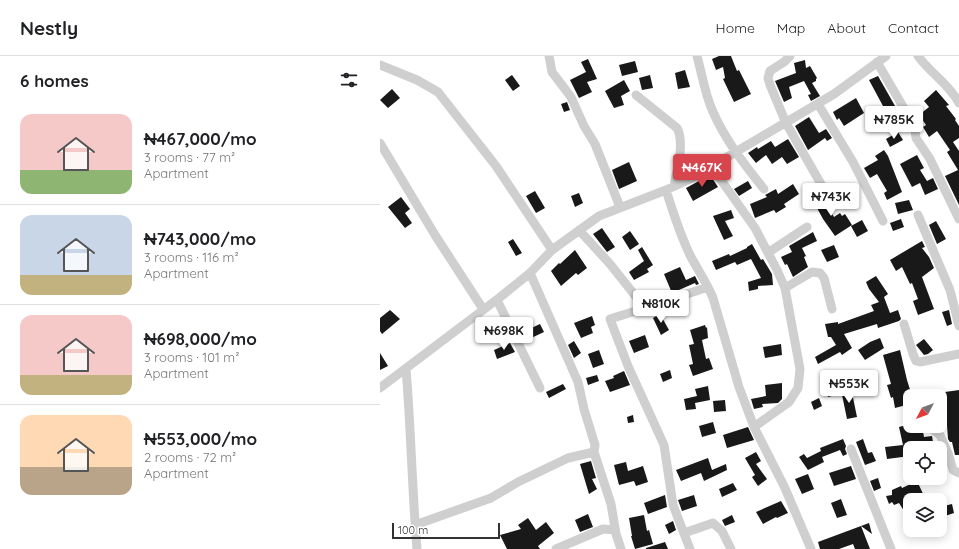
<!DOCTYPE html>
<meta charset="utf-8">
<style>
body{margin:0;font-family:Quicksand,sans-serif;background:#f2f2f2;color:#202124;height:100vh;display:flex;flex-direction:column;font-size:15px;white-space:nowrap}
*{box-sizing:border-box;margin:0}
p{font-size:13px;color:#757577}
.icon{flex:none;width:22px;height:22px;fill:none;stroke:currentColor;stroke-width:2;stroke-linecap:round;stroke-linejoin:round}
.map{position:relative;flex:1;overflow:hidden}
.details{display:flex;flex-direction:column;background:#fff;width:380px}
.details>*{flex:none}
.needle{width:26px;rotate:229deg}
.controls{position:absolute;left:523px;top:333px;display:grid;gap:8px}
.controls a{display:grid;place-items:center;width:44px;height:44px;border-radius:8px;background:#fff;box-shadow:0 2px 10px #0003;font-size:20px}
.scale{position:absolute;left:12px;bottom:10px;width:108px;box-sizing:border-box;padding-left:4px;border:2px solid #323232;border-top:0;font-size:11px;line-height:14px;white-space:nowrap;color:#323232;-webkit-text-stroke:3px #fff;paint-order:stroke}
.price{position:absolute;translate:-50% -34px;padding:0 9px;border-radius:4px;background:#fff;color:#222;font-size:13px;line-height:26px;filter:drop-shadow(0 1px 2px #0008)}
.price::after{content:'';position:absolute;left:50%;top:24px;width:12px;height:9px;margin-left:-6px;background:inherit;clip-path:polygon(0 0,100% 0,50% 100%)}
.price.active{background:#d9454d;color:#fff}
ul{padding:0;list-style:none}
li{display:flex;align-items:center;gap:12px;height:100px;padding:0 20px}
li+li{border-top:1px solid #e0e0e0}
li span{display:grid;place-items:center;flex:none;width:112px;height:80px;border-radius:12px;color:#555}
li>.icon{margin-inline-start:auto}
span .icon{width:48px;height:48px;fill:#fffc;stroke-width:1}
li b{font-size:17px}
h2{display:flex;justify-content:space-between;align-items:center;height:48px;padding:0 20px;font-size:17px}
header{display:flex;align-items:center;gap:24px;box-sizing:border-box;height:56px;padding:0 20px;background:#fff;border-bottom:1px solid #e0e0e0}
header strong{font-size:19px}
nav{display:flex;gap:22px;margin-inline-start:auto;font-size:14px}
main{display:flex;flex:1;min-height:0}
.map>svg:first-child{display:block}
</style>
<header>
<strong>Nestly</strong>
<nav><a>Home</a><a>Map</a><a>About</a><a>Contact</a></nav>
</header>
<main>
<section class="details">
<h2>6 homes<svg class="icon" aria-label="filters" viewBox="0 0 24 24"><path d="M4 7h16M4 17h16"/><circle cx="9" cy="7" r="2"/><circle cx="15" cy="17" r="2"/></svg></h2>
<ul>
<li><span style="background:linear-gradient(#f6c9c9 70%,#8fb573 0)"><svg class="icon" aria-label="home" viewBox="0 0 24 24"><path d="M3 11l9-7 9 7M6 9v11h12V9"/></svg></span><div><b>₦467,000/mo</b><p>3 rooms · 77 m²</p><p>Apartment</p></div></li>
<li><span style="background:linear-gradient(#c9d6e8 75%,#c2b280 0)"><svg class="icon" aria-label="home" viewBox="0 0 24 24"><path d="M3 11l9-7 9 7M6 9v11h12V9"/></svg></span><div><b>₦743,000/mo</b><p>3 rooms · 116 m²</p><p>Apartment</p></div></li>
<li><span style="background:linear-gradient(#f6c9c9 75%,#c2b280 0)"><svg class="icon" aria-label="home" viewBox="0 0 24 24"><path d="M3 11l9-7 9 7M6 9v11h12V9"/></svg></span><div><b>₦698,000/mo</b><p>3 rooms · 101 m²</p><p>Apartment</p></div></li>
<li><span style="background:linear-gradient(#ffd9b3 65%,#b9a48a 0)"><svg class="icon" aria-label="home" viewBox="0 0 24 24"><path d="M3 11l9-7 9 7M6 9v11h12V9"/></svg></span><div><b>₦553,000/mo</b><p>2 rooms · 72 m²</p><p>Apartment</p></div></li>
</ul>
</section>
<div class="map">
<svg width="579" height="493" viewBox="0 0 579 493">
<rect width="100%" height="100%" fill="#fff"/>
<path fill="#191919" d="M339 0H351L357 15 359 14 371 38 354 46 343 23 345 22 343 11 336 14 332 3Z
M208 3 217 23 207 26 212 36 199 42 190 24 206 16 201 6Z
M425 4 426 12 430 10 437 22 436 23V25L432 27 440 40 431 45 428 39 431 38 424 25 409 31 412 42 404 46 395 25 416 17 414 7Z
M255 5 258 16 242 20 239 9Z
M305 14 310 31 298 33 295 17Z
M132 19 140 30 133 35 125 24Z
M270 19 273 32 262 34 259 22Z
M498 20 527 71 517 76 489 24Z
M244 24 250 35 241 40 244 49 234 52 225 35Z
M12 33 20 42 8 52 0 44Z
M556 34 569 49 566 50 576 63 575 64 579 70V82L573 86 579 95V149L565 120 578 114 567 96 570 94 557 75 549 81 543 71 546 69 539 59 549 51 544 45Z
M476 42 484 57 464 70 459 62 457 64 453 56Z
M187 46 190 54 184 56 181 48Z
M429 61 439 77 446 73 452 82 447 85 445 82 428 94 415 70Z
M518 76 523 84 510 91 506 83Z
M408 83 419 101 407 108 402 101 392 108 386 99 376 107 368 97 377 91 378 93 391 85 395 91Z
M504 94 508 100 522 136 507 144 504 137 507 135 497 118 490 122 484 112 498 104 495 100Z
M537 99 544 112 540 114 547 125 553 122 558 133 545 139 540 127 532 131 520 108Z
M249 106 257 125 239 133 232 114Z
M330 119 338 131 313 145 306 132Z
M368 125 372 132 359 140 354 133Z
M413 128 419 138 404 148 406 151 396 157 394 154 375 162 370 148 387 141 385 139 396 133 398 138Z
M155 135 165 152 156 157 146 140Z
M199 137 203 147 195 151 191 140Z
M439 137 454 161 460 157 462 160 465 158 472 169 455 180 443 163 431 141Z
M21 141 30 153 25 157 32 167 25 172 8 151Z
M529 144 533 154 518 158 515 147Z
M351 154 354 162 345 165 353 180 344 184 333 160Z
M521 163 524 171 513 175 510 167Z
M482 164 488 175 477 181 471 170Z
M556 165 566 183 557 188 549 169Z
M222 172 235 191 227 196 213 178Z
M250 175 259 188 250 194 242 181Z
M433 176 437 185 422 192 426 200 424 201 428 211 413 221 407 208 405 209 401 201 412 196 409 190Z
M133 183 142 197 136 200 128 186Z
M542 185 545 191 542 192 549 201 554 212 542 221 554 253 538 259 533 245 538 243 532 227 530 228 522 211 516 215 510 204Z
M372 188 381 204 383 203 392 218 393 229 378 230V233L369 235 368 226 381 222 371 203 357 209 355 206 336 214 332 205 349 198 350 200 367 192V191Z
M454 189 459 201 447 206 441 194Z
M262 191 273 209 267 213 269 216 254 224 249 216 264 205 258 194Z
M195 194 207 212 198 219 196 217 181 230 171 215 179 207 180 208Z
M300 211 306 224 315 220 319 228 316 229 315 227 292 237 284 218Z
M496 220 508 238 504 241 510 257 518 254 521 263 519 265 498 272 497 268 464 278 472 292 462 299 460 296 438 308 435 301 456 289 451 281H448L445 268 458 266V268L494 255 491 249 499 246 489 233 486 226Z
M10 254 20 263 2 278 0 275V262Z
M569 254 572 268 567 270 562 256Z
M280 258 289 274 281 279 273 262Z
M212 260 215 269 211 271 213 277 201 282 194 267Z
M160 268 164 276 149 283 145 275Z
M325 269 326 272 327 271 328 282 322 284 326 303 329 302 333 313 313 320 309 309 313 308 309 289 314 288 310 274Z
M265 279 269 291 254 297 249 285Z
M500 282 504 292 485 304 478 294 490 286Z
M544 283 553 294 548 298 544 299 536 289Z
M194 285 201 297 194 302 188 289Z
M130 287 135 296 117 303 114 294Z
M401 288 402 299 385 302 383 291Z
M219 294 224 308 213 312 208 298Z
M520 294 527 324 532 340H530V348L515 352 513 341 511 342 507 329 511 328 503 299Z
M0 297 8 310 0 314Z
M290 314 292 322 283 326 280 318Z
M244 315 250 329 230 336 225 325 234 322 233 320Z
M217 319 219 325 208 329 206 322Z
M402 327V343L398 347 382 348 383 351 374 353 371 343 386 340 385 329Z
M183 328 186 333 169 342 166 336Z
M453 328 456 339 448 341 445 330Z
M328 330 330 344 315 347 316 353 306 354 304 343 317 340 315 333Z
M471 332 477 361 467 363 461 334Z
M579 334V399H575L572 386H570L568 383 566 356H561V346H566L565 336Z
M439 342 442 350 434 354 431 346Z
M345 344 346 355 334 356 333 345Z
M253 359 254 366 248 367 247 361Z
M333 366 336 377 322 381 319 370Z
M530 368V370H542L544 381 552 380 554 392H530V400L507 403 505 391 523 389 519 371Z
M368 371 374 384 347 392 343 379Z
M463 383 466 390 465 393 467 398 463 400 460 394 442 401 444 406 428 414 419 401 424 398 427 402 441 395 440 392Z
M483 383 488 397 492 396 496 405 485 409 476 386Z
M376 396 381 405 376 408 387 423 378 430 372 421 375 419 365 402Z
M328 402 332 414 346 408 347 414 324 425 321 417 301 425 296 414Z
M211 405 216 422 212 423 217 433 209 438 200 408Z
M246 406 248 415 263 410 268 426 256 430 254 425 239 429 234 409Z
M471 410 476 423 454 430 449 417Z
M428 418 434 433 422 438 415 423Z
M498 422 501 432 494 435 490 425Z
M537 425 546 444H530V456L526 458 519 447 514 449 512 446 509 448 506 440 512 439V434L521 430 522 432Z
M353 427 357 434 342 441 339 433Z
M285 439 287 451 268 458 264 447Z
M314 439 317 450 302 455 298 444Z
M461 443 467 459 457 462 451 447Z
M401 445 408 457 397 462 396 461 383 468 376 456Z
M572 448 574 457 562 461 560 451Z
M208 458 213 471 200 476 195 464Z
M264 459 267 475 269 474 273 488 255 493 251 480H252L249 462Z
M352 459 355 466 345 470 342 464Z
M148 462 156 474 166 466 174 477 158 490 160 493H127L120 479 141 473 138 469Z
M293 465 296 474 289 478 285 469Z
M489 467 492 478 481 470Z
M481 470 490 493H475L473 488 459 493H440L438 486Z
M285 486 288 493H266V492Z"/>
<g fill="none" stroke-linecap="round" stroke-linejoin="round">
<path stroke="#cfcfcf" stroke-width="9" d="M169 0 172 16 191 41 204 70 215 88 240 151
M317 0C322 18 325 39 333 56 346 85 364 108 384 133
M410 0 404 6 390 15 388 22 390 29 406 67 453 149
M538 0C550 17 569 28 579 47
M497 6 529 61 535 73 536 82 550 103 579 163
M0 9 37 24 58 36 116 110 172 194
M256 39 297 72C305 86 297 114 294 130
M438 48 473 106 503 165
M0 87 55 179 103 253
M331 110 375 172 397 214 405 232 420 313 418 332 409 346 374 371
M286 134C293 156 300 179 311 201 318 214 327 227 333 242L359 331 374 371 404 430 431 493
M538 159 570 234 579 270
M199 174 230 208 265 252 230 263 248 310 284 389 293 449 310 493
M389 196 427 171
M150 217 198 326 204 353 215 389 214 396 231 448 236 478 241 493
M405 232 432 216 440 217 444 222 452 253
M117 244 160 332
M265 252 328 231
M524 268 533 298 536 305 540 306 579 298
M26 313C31 373 32 433 37 493
M0 332 119 242 150 217 172 194 219 160 286 134 310 123 454 38 506 0
M548 370 560 379 568 397 573 414 579 417
M471 393 511 493
M35 469 111 442 138 426 188 402 214 396
M304 477 333 467 342 475 351 493
M176 493 223 473 235 474"/>
</g>
</svg>
<div class="controls">
<a><svg class="needle" viewBox="-14 -14 28 28"><path d="M0-13l5 13h-10z" fill="#e53935"/><path d="M0 13l5-13h-10z" fill="#757577"/></svg></a>
<a><svg class="icon" aria-label="locate" viewBox="0 0 24 24"><circle cx="12" cy="12" r="6"/><path d="M12 2v4M12 18v4M2 12h4M18 12h4"/></svg></a>
<a><svg class="icon" aria-label="layers" viewBox="0 0 24 24"><path d="M12 4l9 5-9 5-9-5zM3 14l9 5 9-5"/></svg></a>
</div>
<div class="scale">100 m</div>
<b class="price" style="left:514px;top:84px">₦785K</b>
<b class="price active" style="left:322px;top:132px">₦467K</b>
<b class="price" style="left:451px;top:161px">₦743K</b>
<b class="price" style="left:281px;top:268px">₦810K</b>
<b class="price" style="left:124px;top:295px">₦698K</b>
<b class="price" style="left:469px;top:348px">₦553K</b>
</div>
</main>
